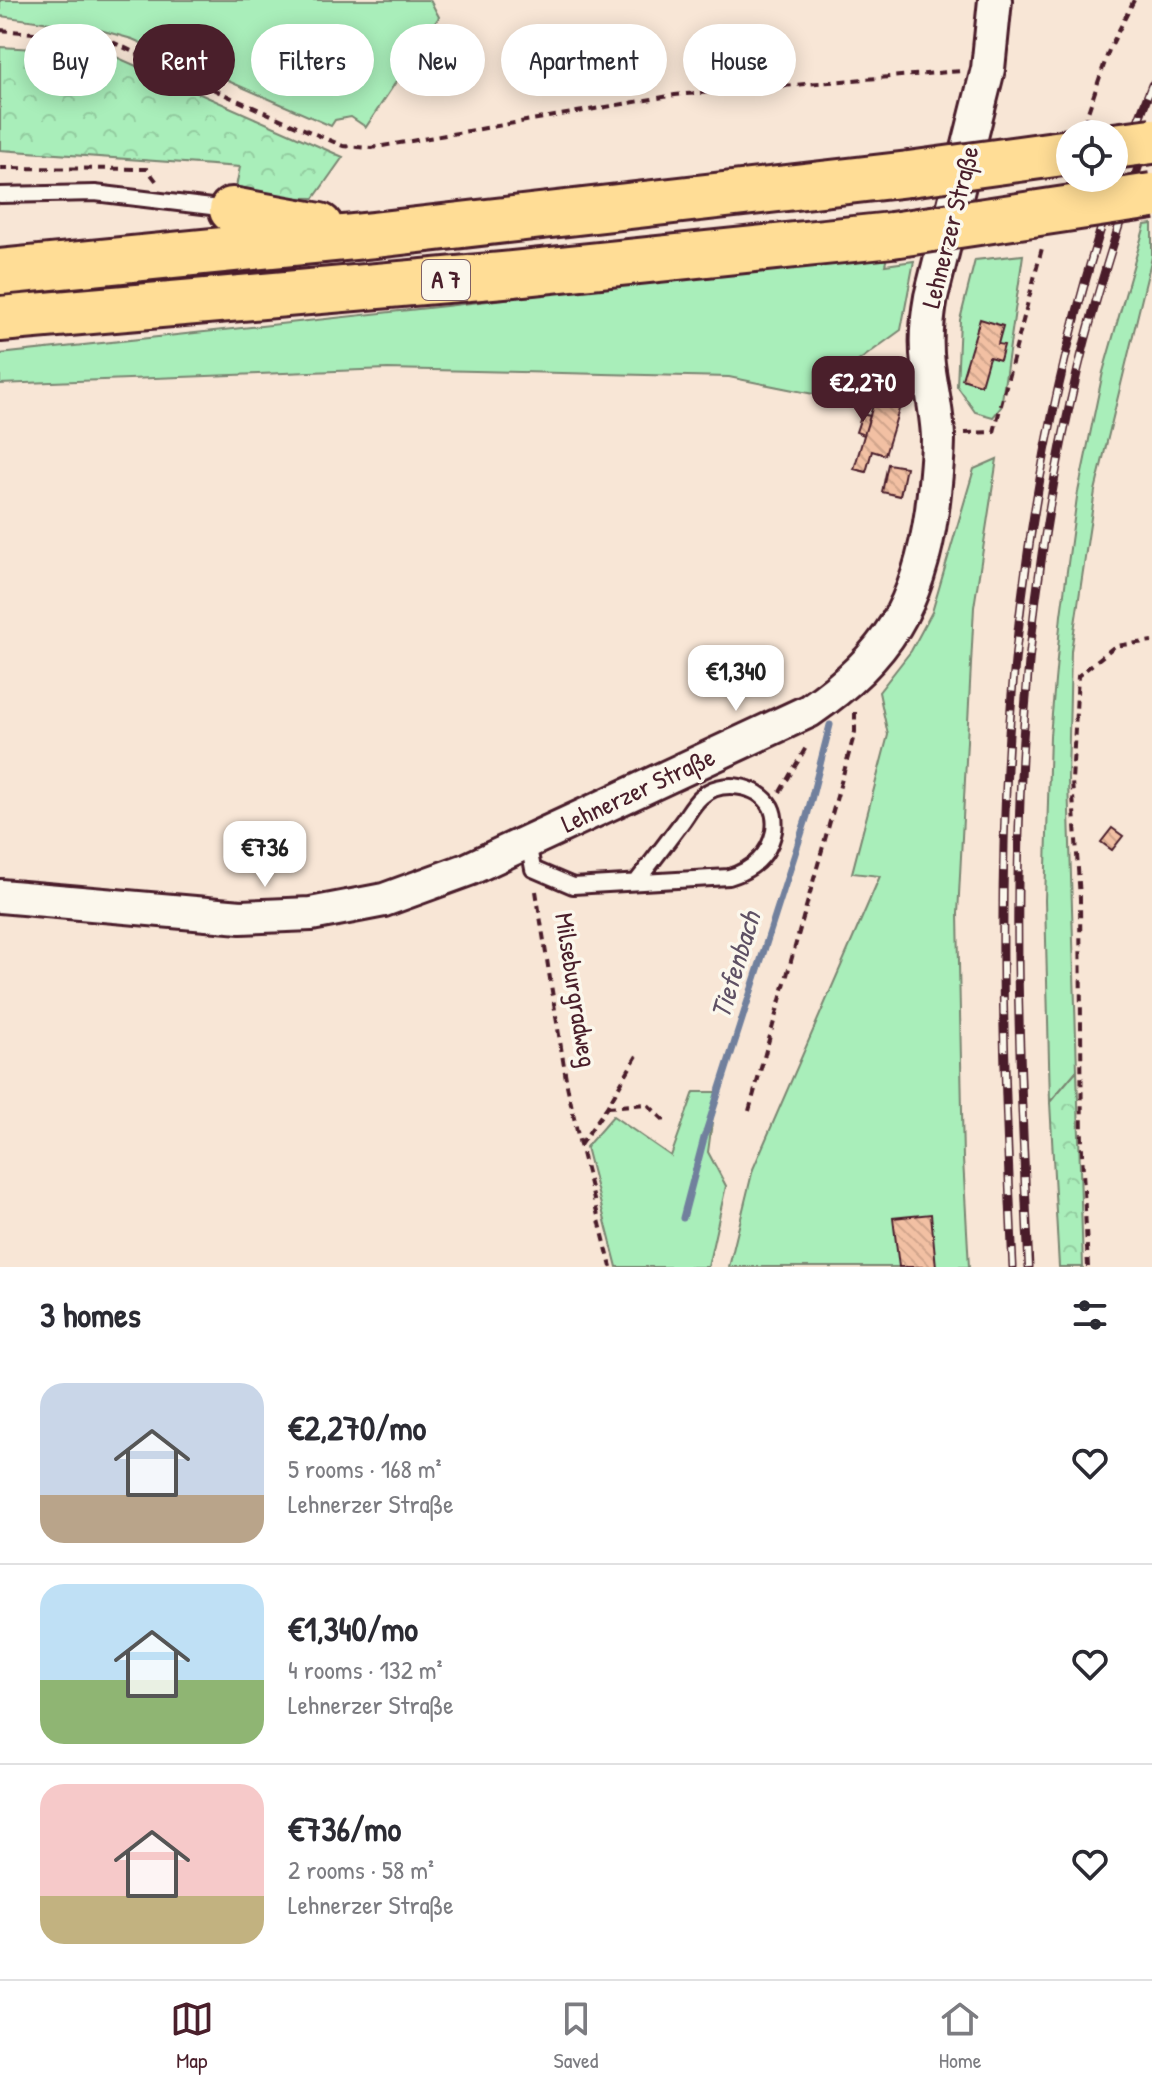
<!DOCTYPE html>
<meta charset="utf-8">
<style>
body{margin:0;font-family:"Patrick Hand",sans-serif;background:#f7f7f7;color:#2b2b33;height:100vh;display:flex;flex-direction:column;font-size:30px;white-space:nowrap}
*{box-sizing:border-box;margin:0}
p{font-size:26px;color:#7c7c81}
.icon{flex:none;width:44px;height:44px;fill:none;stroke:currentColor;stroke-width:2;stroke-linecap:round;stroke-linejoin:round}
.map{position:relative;height:1267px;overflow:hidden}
.details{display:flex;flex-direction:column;background:#fff;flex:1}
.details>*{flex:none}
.guide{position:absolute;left:24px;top:24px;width:1104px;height:72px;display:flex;gap:16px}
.controls{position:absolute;left:1056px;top:120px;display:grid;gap:16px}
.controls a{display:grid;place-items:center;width:72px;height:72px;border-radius:50%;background:#fff;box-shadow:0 4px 20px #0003;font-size:40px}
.price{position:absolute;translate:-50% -68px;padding:0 18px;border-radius:16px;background:#fff;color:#222;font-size:26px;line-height:52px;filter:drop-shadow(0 2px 4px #0008)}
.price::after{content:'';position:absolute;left:50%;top:48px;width:24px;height:18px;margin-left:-12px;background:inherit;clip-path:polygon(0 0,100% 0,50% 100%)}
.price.active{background:#4a1f2b;color:#fff}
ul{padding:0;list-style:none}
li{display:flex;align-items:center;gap:24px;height:200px;padding:0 40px}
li+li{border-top:2px solid #e1e1e2}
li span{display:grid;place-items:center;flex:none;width:224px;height:160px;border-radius:24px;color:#555}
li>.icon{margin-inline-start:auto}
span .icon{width:96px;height:96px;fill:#fffc;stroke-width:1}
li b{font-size:34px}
h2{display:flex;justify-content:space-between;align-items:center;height:96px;padding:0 40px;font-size:34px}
.chip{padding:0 28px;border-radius:36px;background:#fff;box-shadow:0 4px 20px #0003;font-size:28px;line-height:72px}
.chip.active{background:#4a1f2b;color:#fff}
.dock{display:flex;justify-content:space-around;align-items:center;height:112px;border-top:2px solid #e1e1e2;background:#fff;font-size:22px;color:#7c7c81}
.dock a{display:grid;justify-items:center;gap:4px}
.dock .active{color:#4a1f2b}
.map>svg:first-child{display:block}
</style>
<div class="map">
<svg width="1152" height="1267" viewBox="0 0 1152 1267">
<defs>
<pattern id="forest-crowns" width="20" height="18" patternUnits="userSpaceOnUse" patternTransform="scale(2)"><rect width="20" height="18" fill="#a9eeba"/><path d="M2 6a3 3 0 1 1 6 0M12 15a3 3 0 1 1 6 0" fill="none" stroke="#93cca0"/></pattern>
<pattern id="building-back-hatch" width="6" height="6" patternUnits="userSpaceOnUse" patternTransform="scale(2)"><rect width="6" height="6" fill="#f2c0a3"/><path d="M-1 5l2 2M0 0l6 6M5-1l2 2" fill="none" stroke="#d1a58c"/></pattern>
</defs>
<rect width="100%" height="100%" fill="#f8e6d6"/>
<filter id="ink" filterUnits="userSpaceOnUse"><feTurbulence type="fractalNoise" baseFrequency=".0125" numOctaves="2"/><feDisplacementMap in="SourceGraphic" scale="16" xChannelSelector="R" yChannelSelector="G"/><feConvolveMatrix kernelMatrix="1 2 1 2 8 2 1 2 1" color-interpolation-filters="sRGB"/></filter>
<g filter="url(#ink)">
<path fill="#a9eeba" stroke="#7a8672" stroke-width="2" d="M0 0H430L439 17 366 127 351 117 335 120 331 126 132 39 100 30 0 16Z
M1152 224V257L1095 491 1071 651 1068 779 1077 1070 1050 1102 1045 900 1050 736 1061 615 1077 497 1103 372 1145 225Z
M888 253 885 265 914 261 901 330 813 394 729 377 388 369 0 384V354L446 306Z
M1023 255 1001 407 993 417 975 412 957 386 960 320 975 260Z
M997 459 974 607 958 914 963 1159 969 1267H729L753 1169 880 876 852 873 888 735 879 692 911 651 932 612 974 469Z
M694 1092H716L708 1152 726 1186 708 1267H617L586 1147 613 1116 671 1156Z"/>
<path fill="url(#forest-crowns)" stroke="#7a8672" stroke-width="2" d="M0 47 107 53 343 157 314 198 234 197 240 167 0 150Z
M1077 1070 1083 1267H1059L1050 1102Z"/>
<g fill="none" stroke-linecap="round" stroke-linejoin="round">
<path stroke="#71809d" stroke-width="7" d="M683 1218 704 1138 807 816 830 725"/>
</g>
<path fill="url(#building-back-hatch)" stroke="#4a1f2b" stroke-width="2" d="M980 319 1003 326 998 344 1004 345 1000 360 989 357 981 385 962 379Z
M876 395 901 403 885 455 872 451 866 472 854 469Z
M862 414 870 416 864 435 856 432Z
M888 464 906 467 900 496 882 492Z
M1112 828 1123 836 1112 850 1101 842Z
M931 1214 936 1267H899L893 1218Z"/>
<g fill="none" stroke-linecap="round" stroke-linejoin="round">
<g stroke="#4a1f2b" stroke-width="20">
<path id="service" d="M0 195 95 193 228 209
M528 842 533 869 573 886 729 877C752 870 769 856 774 831 775 824 775 815 771 807 758 784 720 779 701 797 693 804 688 814 682 822 667 842 652 862 637 881"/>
</g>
<g stroke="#4a1f2b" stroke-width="38">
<path id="tertiary" d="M0 896 241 917 311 914 384 900 469 869 809 711C888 657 919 604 932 510 935 485 938 461 938 437 937 412 931 388 928 364 925 341 927 319 931 297L988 69 995 0"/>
</g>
<g stroke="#4a1f2b" stroke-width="50">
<path id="motorway" d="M232 210 320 226
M0 272 374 235 909 174
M0 319 503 275 892 235"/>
</g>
<path stroke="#4a1f2b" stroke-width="4" stroke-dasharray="8 6" stroke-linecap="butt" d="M0 30 108 40 232 98 343 146 371 148 675 95 961 71
M1084 124 1109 50 1134 0
M0 168 147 169 157 182
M965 433 994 432 1042 248
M780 792 808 744
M536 891 567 1085 580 1145 611 1267
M607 1107 647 1104 666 1122
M749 1111 855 732V712
M580 1145 607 1107 639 1052
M1088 1267 1082 1152 1080 898 1072 781 1078 676 1115 646 1152 641"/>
<use href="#service" stroke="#fbf7ec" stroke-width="14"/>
<use href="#tertiary" stroke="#fbf7ec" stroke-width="32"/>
<use href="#motorway" stroke="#ffdd96" stroke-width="44"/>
<g stroke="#4a1f2b" stroke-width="9">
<path id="rail" d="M1013 1267C1004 1077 996 884 1012 694 1029 487 1074 278 1152 85
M1029 1267C1020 1081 1011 896 1025 710 1033 596 1051 481 1078 369 1098 287 1125 206 1152 126"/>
</g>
<use href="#rail" stroke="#fbf7ec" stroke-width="6" stroke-dasharray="18" stroke-linecap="butt"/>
<g stroke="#4a1f2b" stroke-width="50" stroke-linecap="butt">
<path id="motorway-bridge" d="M1114 146 1152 141
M909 174 1070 152
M892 235 1152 196"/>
</g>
<use href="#motorway-bridge" stroke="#ffdd96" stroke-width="44"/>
</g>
</g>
<g text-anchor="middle" stroke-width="7" stroke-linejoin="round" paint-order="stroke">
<rect fill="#fbf7ec" stroke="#7f6065" stroke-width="2" x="422" y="260" width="48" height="40" rx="6"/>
<g font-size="24" font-weight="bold" fill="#4a1f2b">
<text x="446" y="288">A 7</text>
</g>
<g font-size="26" fill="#4a1f2b" stroke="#fbf7ec">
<text transform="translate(950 227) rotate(-76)" y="9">Lehnerzer Straße</text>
<text transform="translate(638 790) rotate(-25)" y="9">Lehnerzer Straße</text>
<text transform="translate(576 990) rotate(81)" y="9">Milseburgradweg</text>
</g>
<g font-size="28" font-style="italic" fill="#5e5064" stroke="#fbf7ec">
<text transform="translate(735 965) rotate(-73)" y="10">Tiefenbach</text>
</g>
</g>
</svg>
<div class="controls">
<a><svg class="icon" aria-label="locate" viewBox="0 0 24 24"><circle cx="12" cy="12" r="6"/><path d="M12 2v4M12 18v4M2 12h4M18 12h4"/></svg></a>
</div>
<b class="price active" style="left:863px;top:424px">€2,270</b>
<b class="price" style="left:736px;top:713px">€1,340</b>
<b class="price" style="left:265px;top:889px">€736</b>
<div class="guide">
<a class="chip">Buy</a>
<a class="chip active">Rent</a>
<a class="chip">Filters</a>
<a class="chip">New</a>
<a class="chip">Apartment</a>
<a class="chip">House</a>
</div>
</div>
<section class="details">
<h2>3 homes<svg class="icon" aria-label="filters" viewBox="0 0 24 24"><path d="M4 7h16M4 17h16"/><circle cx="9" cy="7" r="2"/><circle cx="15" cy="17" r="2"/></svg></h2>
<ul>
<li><span style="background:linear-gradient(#c9d6e8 70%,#b9a48a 0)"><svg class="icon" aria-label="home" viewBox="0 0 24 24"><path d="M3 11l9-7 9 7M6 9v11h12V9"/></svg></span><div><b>€2,270/mo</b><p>5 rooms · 168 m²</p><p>Lehnerzer Straße</p></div><svg class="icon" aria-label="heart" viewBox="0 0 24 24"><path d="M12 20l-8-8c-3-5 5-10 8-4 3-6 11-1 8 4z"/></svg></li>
<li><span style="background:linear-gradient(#bfe0f5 60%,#8fb573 0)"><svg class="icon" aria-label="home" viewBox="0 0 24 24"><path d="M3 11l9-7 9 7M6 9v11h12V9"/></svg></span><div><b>€1,340/mo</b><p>4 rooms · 132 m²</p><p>Lehnerzer Straße</p></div><svg class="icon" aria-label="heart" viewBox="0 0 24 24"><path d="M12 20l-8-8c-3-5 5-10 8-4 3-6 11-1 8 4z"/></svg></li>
<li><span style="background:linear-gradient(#f6c9c9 70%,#c2b280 0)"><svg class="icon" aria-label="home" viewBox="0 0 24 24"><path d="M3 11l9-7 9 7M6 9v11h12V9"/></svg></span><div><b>€736/mo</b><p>2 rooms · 58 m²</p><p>Lehnerzer Straße</p></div><svg class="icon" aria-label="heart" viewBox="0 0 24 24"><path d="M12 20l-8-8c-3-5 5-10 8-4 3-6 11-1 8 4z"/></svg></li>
</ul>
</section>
<nav class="dock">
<a class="active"><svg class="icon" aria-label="map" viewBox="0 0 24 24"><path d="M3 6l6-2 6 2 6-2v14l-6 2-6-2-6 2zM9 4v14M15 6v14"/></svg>Map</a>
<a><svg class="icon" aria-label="saved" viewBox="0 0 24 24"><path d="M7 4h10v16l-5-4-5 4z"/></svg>Saved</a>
<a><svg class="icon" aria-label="home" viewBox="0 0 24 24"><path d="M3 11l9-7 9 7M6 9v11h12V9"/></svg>Home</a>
</nav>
